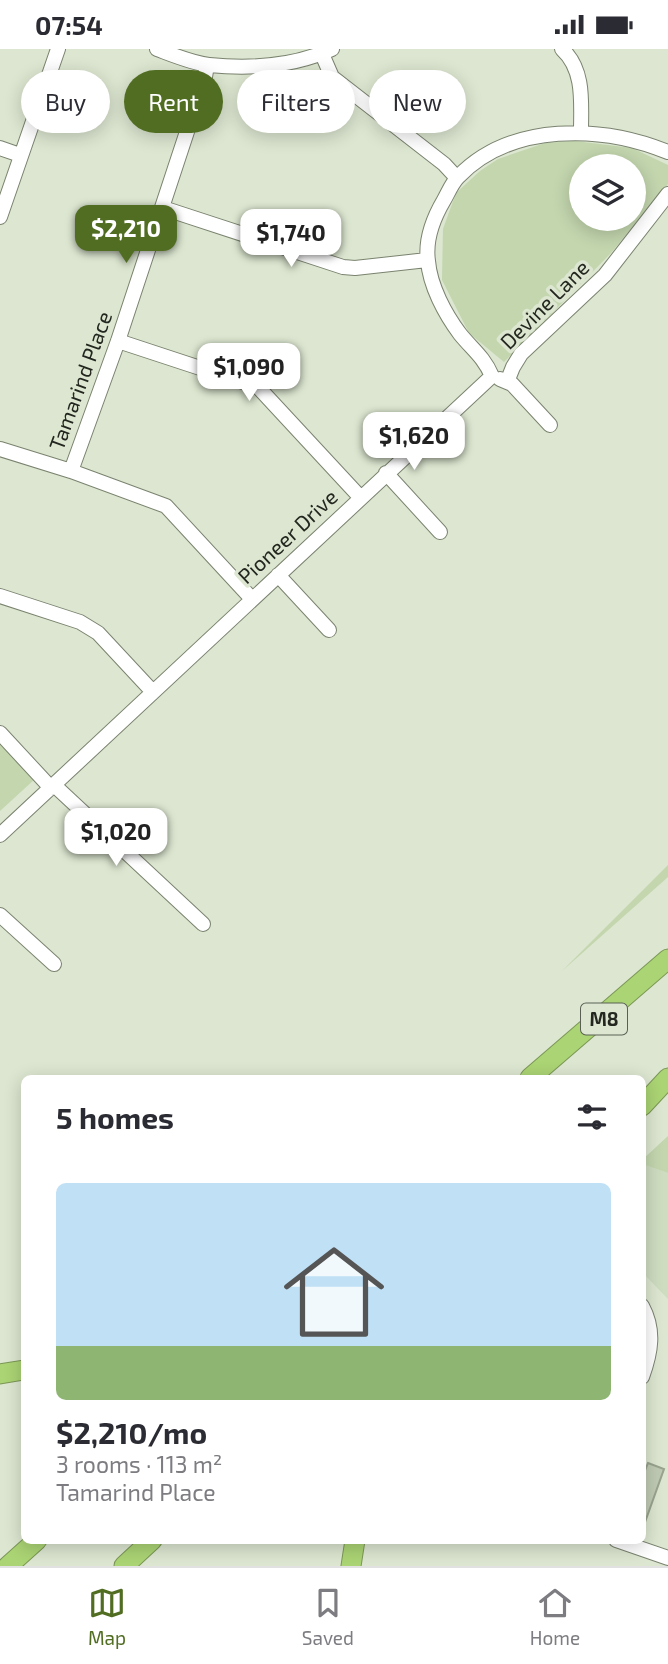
<!DOCTYPE html>
<meta charset="utf-8">
<style>
body{margin:0;font-family:"Exo 2",sans-serif;background:#f7f7f7;color:#2b2b33;height:100vh;display:flex;flex-direction:column;font-size:26px;white-space:nowrap}
*{box-sizing:border-box;margin:0}
p{font-size:23px;color:#7c7c81}
.icon{flex:none;width:38px;height:38px;fill:none;stroke:currentColor;stroke-width:2;stroke-linecap:round;stroke-linejoin:round}
.map{position:relative;flex:1;overflow:hidden}
.sheet{position:absolute;left:21px;top:1026px;width:625px;height:469px;display:flex;flex-direction:column;background:#fff;border-radius:10px;box-shadow:0 4px 18px #0003}
.sheet>*{flex:none}
.banner{position:absolute;left:21px;top:21px;width:626px;height:63px;display:flex;gap:14px}
.buttons{position:absolute;left:569px;top:105px;display:grid;gap:14px}
.buttons a{display:grid;place-items:center;width:77px;height:77px;border-radius:50%;background:#fff;box-shadow:0 4px 18px #0003;font-size:35px}
.price{position:absolute;translate:-50% -60px;padding:0 16px;border-radius:14px;background:#fff;color:#222;font-size:23px;line-height:46px;filter:drop-shadow(0 2px 4px #0008)}
.price::after{content:'';position:absolute;left:50%;top:42px;width:21px;height:16px;margin-left:-10px;background:inherit;clip-path:polygon(0 0,100% 0,50% 100%)}
.price.active{background:#506d22;color:#fff}
ul{padding:0;list-style:none}
li{display:grid;align-content:center;gap:14px;height:371px;padding:0 35px}
li+li{border-top:2px solid #e1e1e2}
li span{display:grid;place-items:center;height:217px;border-radius:10px;color:#555}
li>.icon{margin-inline-start:auto}
span .icon{width:126px;height:126px;fill:#fffc;stroke-width:1}
li b{font-size:30px}
h2{display:flex;justify-content:space-between;align-items:center;height:84px;padding:0 35px;font-size:30px}
.pill{padding:0 24px;border-radius:32px;background:#fff;box-shadow:0 4px 18px #0003;font-size:24px;line-height:63px}
.pill.active{background:#506d22;color:#fff}
.status{display:flex;justify-content:space-between;align-items:center;height:49px;padding:0 35px;background:#fff;direction:ltr}
.status svg{height:19px;fill:currentColor}
.dock{display:flex;justify-content:space-around;align-items:center;height:98px;border-top:2px solid #e1e1e2;background:#fff;font-size:19px;color:#7c7c81}
.dock a{display:grid;justify-items:center;gap:4px}
.dock .active{color:#506d22}
.map>svg:first-child{display:block}
</style>
<div class="status"><b>07:54</b><svg viewBox="0 0 49 12"><path d="M0 12V9h3v3zM5 12V6h3v6zM10 12V3h3v9zM15 12V0h3v12zM26 1h20v11H26zM47 4h2v5h-2z"/></svg></div>
<div class="map">
<svg width="668" height="1517" viewBox="0 0 668 1517">
<rect width="100%" height="100%" fill="#dce6d0"/>
<path fill="#cedcc0" d="M642 1115 668 1124V1250L642 1223Z"/>
<path fill="#c3d6ae" fill-rule="evenodd" d="M575 92 632 99 668 116V135L611 204 504 313 469 284 442 231 443 180 456 144 480 122 498 110 545 94ZM581 117H634V170H581Z
M0 691 36 729 0 762Z
M668 816V828L562 922Z
M668 1087V1124L642 1115V1111Z"/>
<path fill="#bfcab4" stroke="#99a38e" stroke-width="2" d="M648 1414 664 1420 644 1476 642 1429Z"/>
<g fill="none" stroke-linecap="round" stroke-linejoin="round">
<g stroke="#7a836f" stroke-width="16">
<path id="minor" d="M157 0C173 6 192 14 209 16 250 20 295 17 332 0
M562 0C585 21 581 54 581 83
M322 5 332 28 444 115 457 129
M0 99 20 106
M163 159 343 218 355 219 427 211
M0 168 58 0
M118 292 258 338 360 448
M500 330 512 335 550 376
M507 333 513 318 521 305 605 226 668 145
M0 400 71 422 166 457 252 550
M71 422 118 292 205 28 207 16
M386 424 440 483
M278 526 329 581
M0 547 80 573 98 584 152 642
M0 684 51 739
M54 736 203 875
M0 786 492 327C483 307 473 301 460 285 445 265 430 237 428 212 425 191 434 168 444 151 448 144 452 134 458 128 511 73 602 76 668 103
M0 866 54 915
M642 1257C655 1281 651 1303 642 1328
M616 1491 668 1509"/>
</g>
<g stroke="#7b9756" stroke-width="21">
<path id="highway" d="M530 1029 668 910
M642 1057 668 1029
M0 1325 24 1321
M8 1517 37 1491
M124 1517 152 1491
M351 1517 355 1491"/>
</g>
<use href="#minor" stroke="#fff" stroke-width="14"/>
<use href="#highway" stroke="#abd474" stroke-width="19"/>
</g>
<g text-anchor="middle" stroke-width="7" stroke-linejoin="round" paint-order="stroke">
<rect fill="#dce6d0" stroke="#5a6054" stroke-width="2" x="581" y="954.5" width="46" height="31" rx="5"/>
<g font-size="19" font-weight="bold" fill="#23271f">
<text x="604" y="977">M8</text>
</g>
<g font-size="21" fill="#23271f" stroke="#dce6d0">
<text transform="translate(545 256) rotate(-45)" y="7">Devine Lane</text>
<text transform="translate(81 332) rotate(-70)" y="7">Tamarind Place</text>
<text transform="translate(288 488) rotate(-43)" y="7">Pioneer Drive</text>
</g>
</g>
</svg>
<div class="buttons">
<a><svg class="icon" aria-label="layers" viewBox="0 0 24 24"><path d="M12 4l9 5-9 5-9-5zM3 14l9 5 9-5"/></svg></a>
</div>
<b class="price active" style="left:126px;top:216px">$2,210</b>
<b class="price" style="left:291px;top:220px">$1,740</b>
<b class="price" style="left:249px;top:354px">$1,090</b>
<b class="price" style="left:414px;top:423px">$1,620</b>
<b class="price" style="left:116px;top:819px">$1,020</b>
<div class="banner">
<a class="pill">Buy</a>
<a class="pill active">Rent</a>
<a class="pill">Filters</a>
<a class="pill">New</a>
</div>
<section class="sheet">
<h2>5 homes<svg class="icon" aria-label="filters" viewBox="0 0 24 24"><path d="M4 7h16M4 17h16"/><circle cx="9" cy="7" r="2"/><circle cx="15" cy="17" r="2"/></svg></h2>
<ul>
<li><span style="background:linear-gradient(#bfe0f5 75%,#8fb573 0)"><svg class="icon" aria-label="home" viewBox="0 0 24 24"><path d="M3 11l9-7 9 7M6 9v11h12V9"/></svg></span><div><b>$2,210/mo</b><p>3 rooms · 113 m²</p><p>Tamarind Place</p></div></li>
</ul>
</section>
</div>
<nav class="dock">
<a class="active"><svg class="icon" aria-label="map" viewBox="0 0 24 24"><path d="M3 6l6-2 6 2 6-2v14l-6 2-6-2-6 2zM9 4v14M15 6v14"/></svg>Map</a>
<a><svg class="icon" aria-label="saved" viewBox="0 0 24 24"><path d="M7 4h10v16l-5-4-5 4z"/></svg>Saved</a>
<a><svg class="icon" aria-label="home" viewBox="0 0 24 24"><path d="M3 11l9-7 9 7M6 9v11h12V9"/></svg>Home</a>
</nav>
